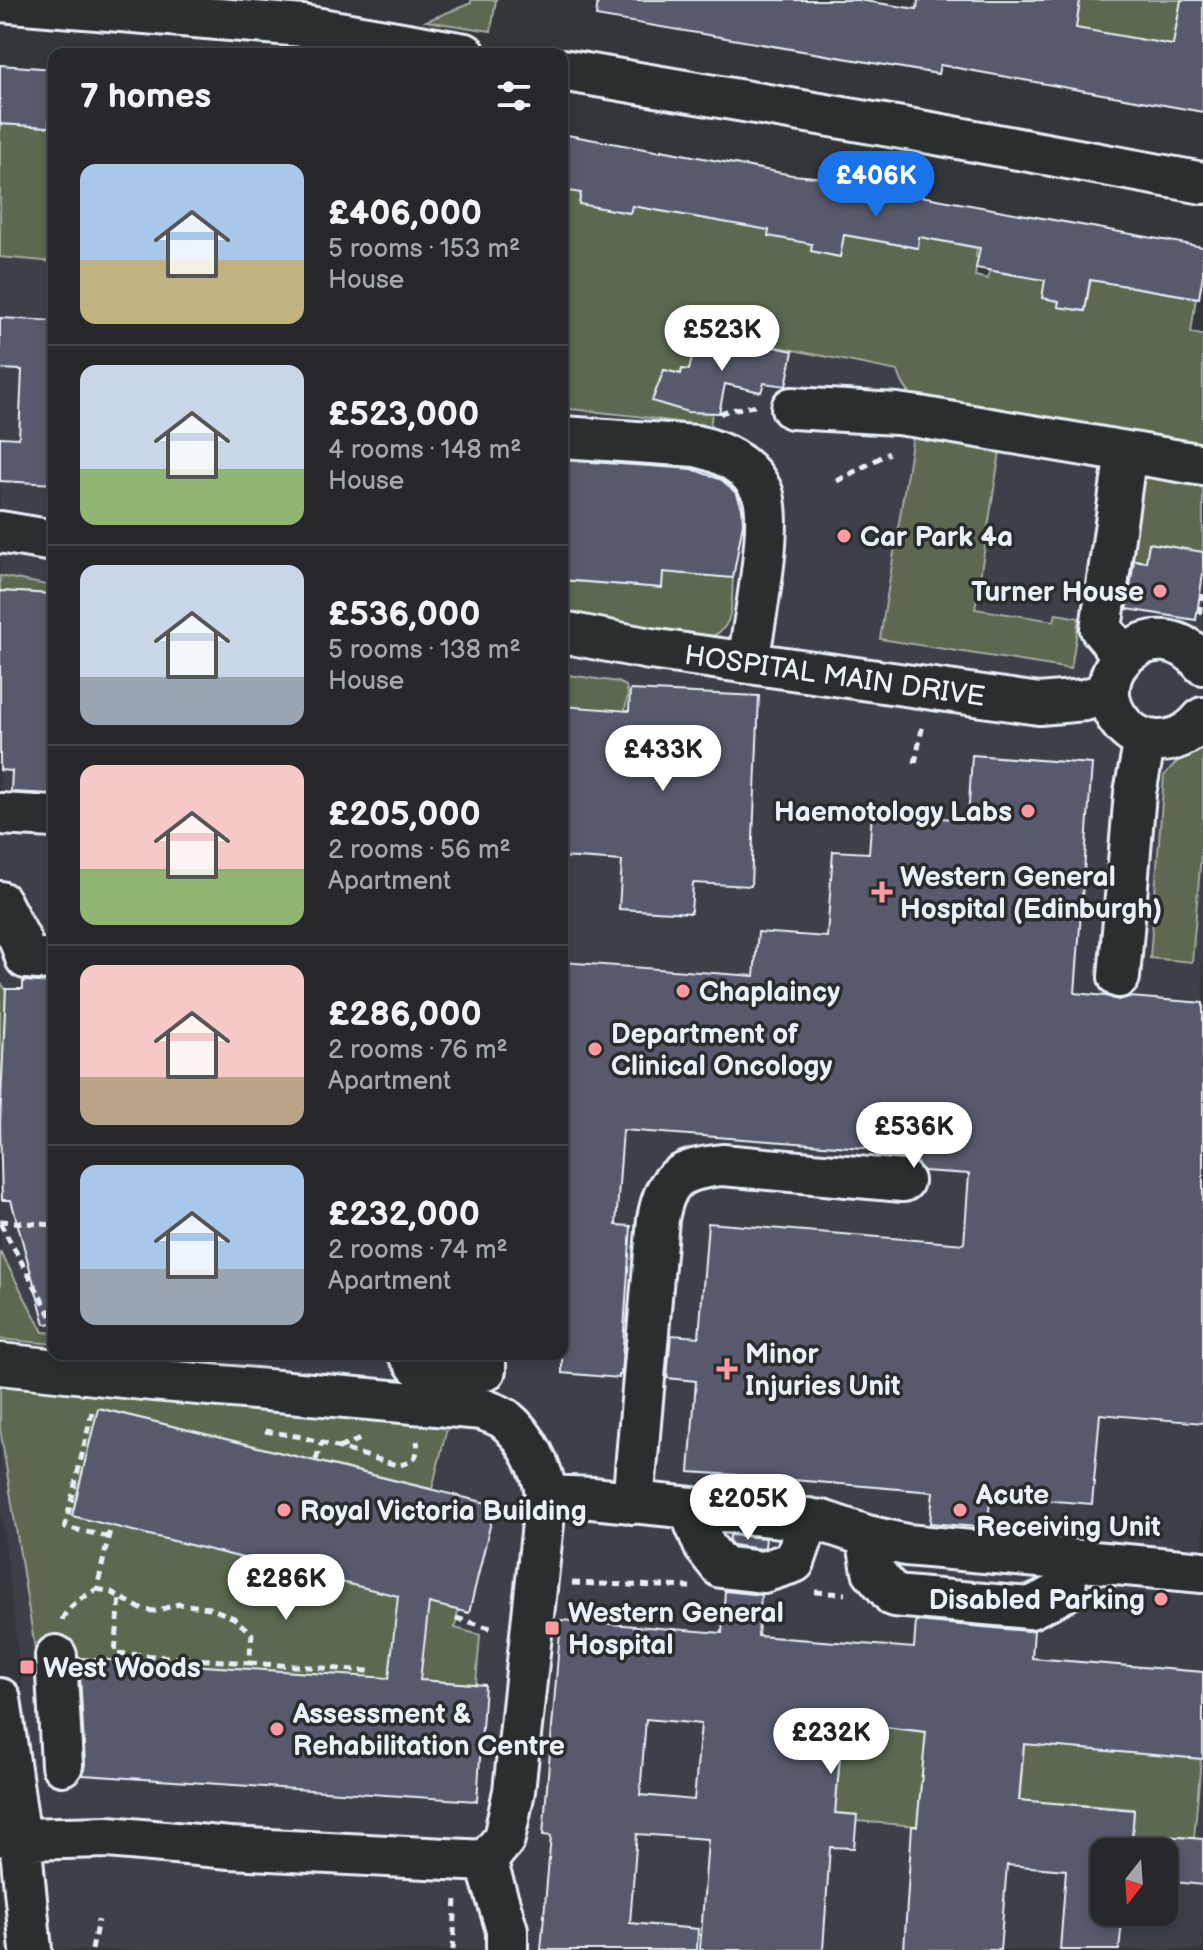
<!DOCTYPE html>
<meta charset="utf-8">
<style>
body{margin:0;font-family:"Balsamiq Sans",sans-serif;background:#323438;color:#f1f3f6;height:100vh;display:flex;flex-direction:column;font-size:30px;white-space:nowrap}
*{box-sizing:border-box;margin:0}
p{font-size:26px;color:#a4a6a9}
.icon{flex:none;width:44px;height:44px;fill:none;stroke:currentColor;stroke-width:2;stroke-linecap:round;stroke-linejoin:round}
.map{position:relative;flex:1;overflow:hidden}
.details{position:absolute;left:48px;top:48px;width:520px;height:1312px;display:flex;flex-direction:column;background:#26282c;border-radius:16px;box-shadow:0 4px 12px #0003,0 0 0 2px #424448}
.details>*{flex:none}
.needle{width:52px;rotate:197deg}
.controls{position:absolute;left:1090px;top:1838px;display:grid;gap:16px}
.controls a{display:grid;place-items:center;width:88px;height:88px;border-radius:16px;background:#26282c;box-shadow:0 4px 12px #0003,0 0 0 2px #424448;font-size:40px}
.price{position:absolute;translate:-50% -68px;padding:0 18px;border-radius:28px;background:#fff;color:#222;font-size:26px;line-height:52px;filter:drop-shadow(0 2px 4px #0008)}
.price::after{content:'';position:absolute;left:50%;top:48px;width:24px;height:18px;margin-left:-12px;background:inherit;clip-path:polygon(0 0,100% 0,50% 100%)}
.price.on{background:#1a73e8;color:#fff}
ul{padding:0;list-style:none}
li{display:flex;align-items:center;gap:24px;height:200px;padding:0 32px}
li+li{border-top:2px solid #424448}
li span{display:grid;place-items:center;flex:none;width:224px;height:160px;border-radius:16px;color:#555}
li>.icon{margin-inline-start:auto}
span .icon{width:96px;height:96px;fill:#fffc;stroke-width:1}
li b{font-size:34px}
h2{display:flex;justify-content:space-between;align-items:center;height:96px;padding:0 32px;font-size:34px}
.map>svg:first-child{display:block}
</style>
<div class="map">
<svg width="1203" height="1950" viewBox="0 0 1203 1950">
<rect width="100%" height="100%" fill="#33363a"/>
<filter id="ink" filterUnits="userSpaceOnUse"><feTurbulence type="fractalNoise" baseFrequency=".0125" numOctaves="2"/><feDisplacementMap in="SourceGraphic" scale="16" xChannelSelector="R" yChannelSelector="G"/><feConvolveMatrix kernelMatrix="1 2 1 2 8 2 1 2 1" color-interpolation-filters="sRGB"/></filter>
<g filter="url(#ink)">
<path fill="#3e4149" fill-rule="evenodd" d="M0 237 54 248V1354H562V341L686 329 1203 430V1950H53L0 1501ZM1104 1852H1164V1912H1104Z"/>
<path fill="#5c674f" stroke="#a2aca4" stroke-width="2" d="M471 0H496L491 31 426 21 471 3Z
M1080 0H1203V10L1180 6 1173 45 1078 90 1065 87Z
M49 121H54V262L0 257V124L48 127Z
M584 176 579 204 630 213 635 187 651 209 769 230 812 244 811 251 839 257 844 235 917 248 926 197 936 199 929 239 977 248 976 257 978 258 975 276 988 279 991 261 997 272 1021 276 1025 257 1066 264 1043 298 1059 301 1058 307 1085 311 1091 279 1196 298 1191 333 1203 335V457L917 400C907 392 902 384 898 371L698 331 689 370 682 369 681 374 664 370 652 400 688 412 712 413 710 427 636 416 562 408V190Z
M914 430 1001 445 975 609 1054 621 1056 614 1079 618 1071 669 880 639Z
M1138 469 1203 479V552L1149 543 1146 562 1125 558Z
M663 572 733 578C731 603 736 632 705 638L562 611V580L661 588Z
M0 576 52 586V594L0 591Z
M562 674 618 682 626 686 628 694 613 772 562 706Z
M1203 749V830L1192 962 1150 958 1164 776C1175 762 1185 753 1203 749Z
M0 983 6 989 1 1107H0Z
M0 1251 43 1332 54 1333V1344L0 1339Z
M0 1378 450 1416 432 1489 99 1408 72 1515 458 1610 455 1628 480 1635 476 1684 36 1655 0 1428Z
M843 1722 926 1732 917 1826 856 1821V1815L835 1813Z
M1024 1744 1201 1759 1194 1838 1163 1836 1162 1846 1132 1844 1134 1809 1060 1803 1057 1837 1018 1820Z"/>
<path fill="#575a6c" stroke="#e8f1f8" stroke-width="2" fill-rule="evenodd" d="M598 0H858L917 9 918 0H1080L1076 28 1173 45 1181 0H1203V112L940 65 938 74 596 16Z
M0 65 54 69V121H49V127L0 124Z
M562 134 661 152V150L792 175 815 177 1203 247V274L1199 298 1090 280 1085 311 1058 307 1059 301 1042 298 1045 280 976 268 980 248 919 237 918 248 844 235 840 257 811 251 812 244 768 236 769 230 632 206 630 213 579 204 581 193 562 190Z
M0 318 54 321V484L0 481V437L19 438 22 370 0 369Z
M698 331 793 351 786 386 764 383 761 392 725 384 719 413 688 412 652 401 664 370 681 374 682 369 689 370Z
M562 460 692 469 722 480 737 494 742 508 743 523 733 578 663 572 662 588 562 580Z
M1149 543 1203 552V574L1196 620 1127 609 1134 560 1146 562Z
M0 591 52 594 51 606H54V794L11 792 12 771 0 770Z
M630 690 759 696 751 886 693 883 691 913 619 909 622 861 562 857V706L629 711Z
M972 755 1092 764 1075 993 1106 996 1118 1000 1130 997 1203 1003V1423L1100 1414 1092 1504 990 1496 988 1528 930 1523 933 1492 771 1478 769 1493 733 1489 735 1475 689 1472 696 1381 667 1378 671 1335 699 1337 708 1223 964 1244 969 1174 923 1171 916 1162 906 1158 877 1156V1149L623 1130 616 1225 631 1226 621 1375H619V1378L562 1373V962L754 976 758 932 827 937 833 851 869 853 872 813 968 820Z
M23 981 54 983V1323L45 1324 11 1200H2L0 1124 6 989H23Z
M98 1408 495 1505 469 1613 429 1603 420 1680 485 1685 477 1801 83 1775 85 1764 79 1658 389 1678 398 1596 72 1516Z
M730 1535 766 1538 765 1547 761 1549 733 1545 729 1541Z
M725 1591 761 1595 758 1636 914 1648 916 1621 1028 1631 1034 1630 1032 1658 1203 1672V1759L1024 1744 1019 1800 1134 1810 1131 1852H1104V1912H1123L1119 1950H1060L1066 1870 1007 1865 1000 1950H904L912 1826H917L926 1732 843 1722 835 1813 857 1815 854 1848 830 1847 823 1950H700L708 1839 637 1834 630 1923 698 1929 697 1950H541L551 1836 543 1835 561 1620 722 1633ZM646 1719 701 1724 694 1800 640 1795Z
M1164 1836 1203 1839V1885L1164 1881Z"/>
<g fill="none" stroke-linecap="round" stroke-linejoin="round">
<g stroke="#e8f1f8" stroke-width="46">
<path id="minor" d="M0 1 303 26 465 54
M562 70 931 133 1203 183
M792 408 897 414 919 417 1203 465
M562 437 696 446C723 452 748 464 761 490 776 518 753 627 748 662
M0 532 54 541
M562 632 650 649 1039 704 1085 700 1109 692
M1123 655 1101 629 1126 452
M1203 664C1157 604 1076 673 1123 725 1130 733 1139 738 1149 740 1172 744 1189 735 1203 718
M0 814 54 817
M0 902 20 940 26 958 54 960
M1119 977 1135 793 1145 740
M409 1354 417 1365 485 1370V1354
M0 1364 152 1380 482 1409C489 1412 499 1415 505 1419 526 1436 544 1470 546 1496L514 1791 504 1839 486 1861
M546 1496 592 1498 822 1521 867 1536 906 1545 1203 1572
M633 1503 658 1219C666 1176 680 1170 722 1165L903 1181
M689 1508 705 1547 721 1567 763 1572 794 1562 809 1519
M867 1536 873 1571 894 1596 1030 1608 1065 1591 1067 1560
M56 1656 62 1765
M0 1699 20 1839 31 1950
M0 1835 20 1839 108 1837 230 1848 486 1861
M486 1861 507 1930V1950"/>
</g>
<path stroke="#e8f1f8" stroke-width="5" stroke-dasharray="8 6" stroke-linecap="butt" d="M720 414C729 408 744 409 756 405
M837 481 889 453
M1200 614 1203 594
M915 763 923 724
M0 1221 54 1225
M0 1223 54 1321
M92 1412 65 1527 109 1537
M265 1431 302 1437 397 1465C412 1464 420 1457 417 1441
M339 1448 363 1438
M316 1460 321 1443
M572 1583 690 1587
M97 1589 111 1592 143 1610 155 1611 179 1604 210 1608 234 1618 252 1634 249 1663 115 1653 120 1597
M815 1592 845 1594
M456 1618 494 1629
M62 1620C68 1605 84 1597 97 1589L111 1525
M249 1663 369 1671
M92 1950 98 1920
M453 1950 456 1899"/>
<use href="#minor" stroke="#2a2d2e" stroke-width="40"/>
</g>
</g>
<g fill="#ff9aa2" stroke="#2a2d2e" stroke-width="3">
<circle cx="844" cy="536" r="8"/>
<circle cx="1160" cy="591" r="8"/>
<circle cx="1028" cy="811" r="8"/>
<path d="M878 880h8v8h8v8h-8v8h-8v-8h-8v-8h8z"/>
<circle cx="683" cy="991" r="8"/>
<circle cx="595" cy="1049" r="8"/>
<path d="M723 1357h8v8h8v8h-8v8h-8v-8h-8v-8h8z"/>
<circle cx="284" cy="1510" r="8"/>
<circle cx="960" cy="1510" r="8"/>
<circle cx="1161" cy="1599" r="8"/>
<rect x="544" y="1620" width="16" height="16" rx="4"/>
<rect x="19" y="1659" width="16" height="16" rx="4"/>
<circle cx="277" cy="1729" r="8"/>
</g>
<g text-anchor="middle" stroke-width="7" stroke-linejoin="round" paint-order="stroke">
<g font-size="28" font-weight="bold" fill="#e8f1f8" stroke="#2a2d2e" text-anchor="start">
<text x="860" y="546">Car Park 4a</text>
<text x="1144" y="601" text-anchor="end">Turner House</text>
<text x="1012" y="821" text-anchor="end">Haemotology Labs</text>
<text x="900" y="886">Western General<tspan x="900" dy="32">Hospital (Edinburgh)</tspan></text>
<text x="699" y="1001">Chaplaincy</text>
<text x="611" y="1043">Department of<tspan x="611" dy="32">Clinical Oncology</tspan></text>
<text x="745" y="1363">Minor<tspan x="745" dy="32">Injuries Unit</tspan></text>
<text x="976" y="1504">Acute<tspan x="976" dy="32">Receiving Unit</tspan></text>
<text x="300" y="1520">Royal Victoria Building</text>
<text x="1145" y="1609" text-anchor="end">Disabled Parking</text>
<text x="568" y="1622">Western General<tspan x="568" dy="32">Hospital</tspan></text>
<text x="43" y="1677">West Woods</text>
<text x="293" y="1723">Assessment &amp;<tspan x="293" dy="32">Rehabilitation Centre</tspan></text>
</g>
<g font-size="28" fill="#e8f1f8" stroke="#2a2d2e">
<text transform="translate(835 675) rotate(8)" y="10">HOSPITAL MAIN DRIVE</text>
</g>
</g>
</svg>
<div class="controls">
<a><svg class="needle" viewBox="-14 -14 28 28"><path d="M0-13l5 13h-10z" fill="#e53935"/><path d="M0 13l5-13h-10z" fill="#a4a6a9"/></svg></a>
</div>
<b class="price on" style="left:876px;top:219px">£406K</b>
<b class="price" style="left:722px;top:373px">£523K</b>
<b class="price" style="left:663px;top:793px">£433K</b>
<b class="price" style="left:914px;top:1170px">£536K</b>
<b class="price" style="left:748px;top:1542px">£205K</b>
<b class="price" style="left:286px;top:1622px">£286K</b>
<b class="price" style="left:831px;top:1776px">£232K</b>
<section class="details">
<h2>7 homes<svg class="icon" aria-label="filters" viewBox="0 0 24 24"><path d="M4 7h16M4 17h16"/><circle cx="9" cy="7" r="2"/><circle cx="15" cy="17" r="2"/></svg></h2>
<ul>
<li><span style="background:linear-gradient(#a9c7e8 60%,#c2b280 0)"><svg class="icon" aria-label="home" viewBox="0 0 24 24"><path d="M3 11l9-7 9 7M6 9v11h12V9"/></svg></span><div><b>£406,000</b><p>5 rooms · 153 m²</p><p>House</p></div></li>
<li><span style="background:linear-gradient(#c9d6e8 65%,#8fb573 0)"><svg class="icon" aria-label="home" viewBox="0 0 24 24"><path d="M3 11l9-7 9 7M6 9v11h12V9"/></svg></span><div><b>£523,000</b><p>4 rooms · 148 m²</p><p>House</p></div></li>
<li><span style="background:linear-gradient(#c9d6e8 70%,#9aa5b1 0)"><svg class="icon" aria-label="home" viewBox="0 0 24 24"><path d="M3 11l9-7 9 7M6 9v11h12V9"/></svg></span><div><b>£536,000</b><p>5 rooms · 138 m²</p><p>House</p></div></li>
<li><span style="background:linear-gradient(#f6c9c9 65%,#8fb573 0)"><svg class="icon" aria-label="home" viewBox="0 0 24 24"><path d="M3 11l9-7 9 7M6 9v11h12V9"/></svg></span><div><b>£205,000</b><p>2 rooms · 56 m²</p><p>Apartment</p></div></li>
<li><span style="background:linear-gradient(#f6c9c9 70%,#b9a48a 0)"><svg class="icon" aria-label="home" viewBox="0 0 24 24"><path d="M3 11l9-7 9 7M6 9v11h12V9"/></svg></span><div><b>£286,000</b><p>2 rooms · 76 m²</p><p>Apartment</p></div></li>
<li><span style="background:linear-gradient(#a9c7e8 65%,#9aa5b1 0)"><svg class="icon" aria-label="home" viewBox="0 0 24 24"><path d="M3 11l9-7 9 7M6 9v11h12V9"/></svg></span><div><b>£232,000</b><p>2 rooms · 74 m²</p><p>Apartment</p></div></li>
</ul>
</section>
</div>
